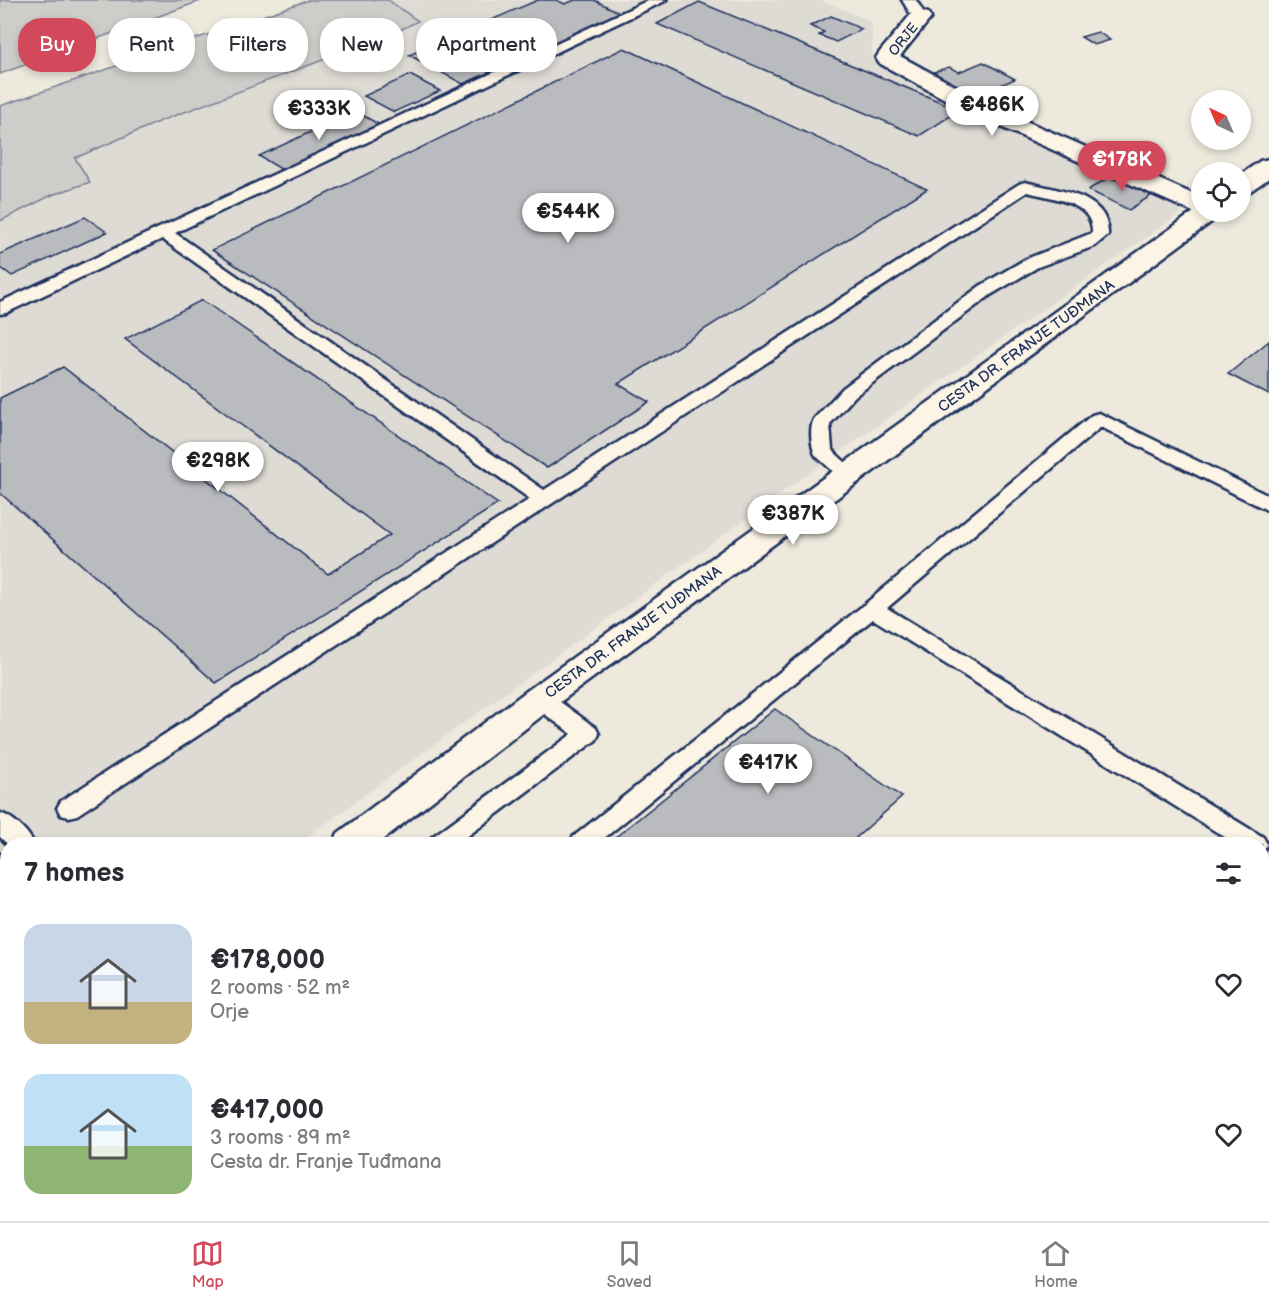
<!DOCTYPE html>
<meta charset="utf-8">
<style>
body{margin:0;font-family:"Balsamiq Sans",sans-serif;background:#f7f7f7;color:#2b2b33;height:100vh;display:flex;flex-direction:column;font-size:22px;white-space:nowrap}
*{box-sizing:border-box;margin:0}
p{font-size:20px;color:#7c7c81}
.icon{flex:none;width:33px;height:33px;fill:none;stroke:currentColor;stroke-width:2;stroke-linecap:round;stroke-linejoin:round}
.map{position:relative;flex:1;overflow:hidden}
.sheet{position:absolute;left:0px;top:837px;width:1269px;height:384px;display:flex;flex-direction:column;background:#fff;border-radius:24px 24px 0 0;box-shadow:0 3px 9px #0003}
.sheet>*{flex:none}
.hud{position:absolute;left:18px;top:18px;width:600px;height:54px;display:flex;gap:12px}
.needle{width:39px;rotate:316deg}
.buttons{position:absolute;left:1191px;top:90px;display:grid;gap:12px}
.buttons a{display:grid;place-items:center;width:60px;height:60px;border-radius:50%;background:#fff;box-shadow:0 3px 9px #0003;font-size:30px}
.price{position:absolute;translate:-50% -51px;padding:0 14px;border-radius:21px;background:#fff;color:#222;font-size:20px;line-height:39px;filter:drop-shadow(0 2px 3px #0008)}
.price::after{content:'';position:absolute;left:50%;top:36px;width:18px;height:14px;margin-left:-9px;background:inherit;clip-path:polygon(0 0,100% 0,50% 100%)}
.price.current{background:#d1495b;color:#fff}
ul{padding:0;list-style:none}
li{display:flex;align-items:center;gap:18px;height:150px;padding:0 24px}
li span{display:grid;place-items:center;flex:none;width:168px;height:120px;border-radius:18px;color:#555}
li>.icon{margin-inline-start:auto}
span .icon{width:72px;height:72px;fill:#fffc;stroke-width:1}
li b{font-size:26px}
h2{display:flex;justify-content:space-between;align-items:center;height:72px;padding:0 24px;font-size:26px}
.tag{padding:0 21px;border-radius:24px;background:#fff;box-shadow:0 3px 9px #0003;font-size:21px;line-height:54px}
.tag.current{background:#d1495b;color:#fff}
.tab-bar{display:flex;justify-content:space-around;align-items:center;height:84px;border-top:2px solid #e1e1e2;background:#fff;font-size:16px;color:#7c7c81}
.tab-bar a{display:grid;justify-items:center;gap:3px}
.tab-bar .current{color:#d1495b}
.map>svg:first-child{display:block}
</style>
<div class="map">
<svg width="1269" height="1221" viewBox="0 0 1269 1221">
<rect width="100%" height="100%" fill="#eee9dd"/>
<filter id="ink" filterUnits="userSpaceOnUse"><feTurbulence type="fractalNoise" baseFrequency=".0167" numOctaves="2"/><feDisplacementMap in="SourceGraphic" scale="12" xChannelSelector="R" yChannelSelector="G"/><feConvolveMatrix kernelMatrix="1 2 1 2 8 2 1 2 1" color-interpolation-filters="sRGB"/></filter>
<g filter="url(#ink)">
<path fill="#dedbd4" d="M309 0H821L872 22V54L889 72 1191 206 784 491 297 844H8V1057L0 1063V106Z"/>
<path fill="#cfcdca" stroke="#757e94" stroke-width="1.5" d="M3 0H203L0 74V1Z
M309 0H388L418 21 392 34 163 120 75 158 90 182 52 195 0 221V106Z"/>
<path fill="#babbbe" stroke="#1b2f5e" stroke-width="1.5" d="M538 0H556L565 4 575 0H594L621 13 463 84 409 55Z
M699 2 960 110 919 136 657 24Z
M831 16 862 29 836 42 819 35 824 32 810 26Z
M1098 32 1110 40 1094 45 1081 37Z
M624 48 927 189 618 384 649 402 547 468 212 250Z
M983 62 1015 79 973 97 931 73 949 67 959 72Z
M410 75 440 91 394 112 364 96Z
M355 111 380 125 284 171 259 156Z
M1114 174 1155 193 1129 210 1088 190Z
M85 217 107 232 12 276 0 267V254Z
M202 300 498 504 216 683 0 493V398L63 367 328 574 390 535 125 339Z
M1269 341V395L1228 374Z
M775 709 902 797 849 844H607Z
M0 852 8 860V996L0 1001Z
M155 1214H708L716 1221H146Z"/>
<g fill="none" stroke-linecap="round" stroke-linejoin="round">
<g stroke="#1b2f5e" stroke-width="5">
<path id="service" d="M649 0H667L175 233 544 490 1019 184 1025 182C1055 190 1110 194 1108 235L1095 246 1038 267 992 294 855 396 830 424 832 450 859 475 856 479H842L816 456C811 448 809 428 814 419L843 388 980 286 1026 259 1092 233C1094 202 1051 198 1027 192L77 815 69 817 61 815 57 808 61 801 530 499 162 239 6 313 0 314V302Z
M902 0H916L927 18 925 21H915Z
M1099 413 1269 496V511L1101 427 887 608 1263 837 1267 844 1263 851 1262 844H1236L873 619 597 844H569L573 837 865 604 1092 415Z
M540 691 548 693 596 728 599 734 596 740 457 844H428L432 837 572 734 532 705 529 699 532 693Z
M0 813C13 817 29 832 34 844L8 845 0 837Z
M8 1171V1200L0 1203V1174Z
M104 1214H138L135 1221H101Z"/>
</g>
<g stroke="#1b2f5e" stroke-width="5">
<path id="minor" d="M920 11 928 13 931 18 900 56 992 106 1202 198V212H1212L1202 215 1193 212 976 116 879 63 876 58 879 53 912 13Z"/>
</g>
<g stroke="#1b2f5e" stroke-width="5">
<path id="secondary" d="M1269 159V178L1249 192 1240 194V175L1260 161Z
M1202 206V212H1222L1218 217 552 708 377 844H333L338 833 528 690Z
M8 1083V1124L0 1126V1086Z"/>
</g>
<use href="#service" fill="#fcf5e5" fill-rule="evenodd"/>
<use href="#minor" fill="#fcf5e5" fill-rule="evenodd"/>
<use href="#secondary" fill="#fcf5e5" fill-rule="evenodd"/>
</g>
</g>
<g text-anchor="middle" stroke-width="4.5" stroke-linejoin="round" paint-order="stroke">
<g font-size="14" fill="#1b2f5e" stroke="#fcf5e5">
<text transform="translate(903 39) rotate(-51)" y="5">ORJE</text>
</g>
<g font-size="15" fill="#1b2f5e" stroke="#fcf5e5">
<text transform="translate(1026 346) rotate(-36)" y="5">CESTA DR. FRANJE TUĐMANA</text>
<text transform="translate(633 632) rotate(-36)" y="5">CESTA DR. FRANJE TUĐMANA</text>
</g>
</g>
</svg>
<div class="buttons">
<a><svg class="needle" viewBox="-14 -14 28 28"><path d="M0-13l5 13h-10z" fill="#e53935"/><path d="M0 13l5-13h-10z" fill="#7c7c81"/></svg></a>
<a><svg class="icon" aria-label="locate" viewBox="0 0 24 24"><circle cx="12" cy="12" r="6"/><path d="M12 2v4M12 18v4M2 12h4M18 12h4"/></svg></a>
</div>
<b class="price" style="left:992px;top:137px">€486K</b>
<b class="price" style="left:319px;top:141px">€333K</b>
<b class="price current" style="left:1122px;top:192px">€178K</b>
<b class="price" style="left:568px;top:244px">€544K</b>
<b class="price" style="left:218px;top:493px">€298K</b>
<b class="price" style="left:793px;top:546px">€387K</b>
<b class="price" style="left:768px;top:795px">€417K</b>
<div class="hud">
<a class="tag current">Buy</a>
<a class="tag">Rent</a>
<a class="tag">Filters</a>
<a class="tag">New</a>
<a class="tag">Apartment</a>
</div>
<section class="sheet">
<h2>7 homes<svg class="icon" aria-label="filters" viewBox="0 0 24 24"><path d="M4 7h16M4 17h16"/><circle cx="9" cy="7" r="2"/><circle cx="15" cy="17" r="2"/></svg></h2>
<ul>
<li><span style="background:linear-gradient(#c9d6e8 65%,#c2b280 0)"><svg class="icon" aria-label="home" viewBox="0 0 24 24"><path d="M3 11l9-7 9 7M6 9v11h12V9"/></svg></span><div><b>€178,000</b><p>2 rooms · 52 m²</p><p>Orje</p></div><svg class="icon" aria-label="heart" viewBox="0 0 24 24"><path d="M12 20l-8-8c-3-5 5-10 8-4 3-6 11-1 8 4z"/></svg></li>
<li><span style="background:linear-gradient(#bfe0f5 60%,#8fb573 0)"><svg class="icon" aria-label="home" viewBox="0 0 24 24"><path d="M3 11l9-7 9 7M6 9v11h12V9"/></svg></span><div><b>€417,000</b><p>3 rooms · 89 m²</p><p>Cesta dr. Franje Tuđmana</p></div><svg class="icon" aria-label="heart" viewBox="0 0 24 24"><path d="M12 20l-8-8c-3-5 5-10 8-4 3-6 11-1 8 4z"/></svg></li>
</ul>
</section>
</div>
<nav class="tab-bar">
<a class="current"><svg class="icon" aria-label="map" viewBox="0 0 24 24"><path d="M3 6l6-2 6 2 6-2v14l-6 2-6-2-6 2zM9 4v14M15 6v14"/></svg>Map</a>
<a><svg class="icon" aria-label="saved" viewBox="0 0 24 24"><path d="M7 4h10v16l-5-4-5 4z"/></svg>Saved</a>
<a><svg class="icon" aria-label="home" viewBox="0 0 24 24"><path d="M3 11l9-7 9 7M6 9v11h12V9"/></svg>Home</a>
</nav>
